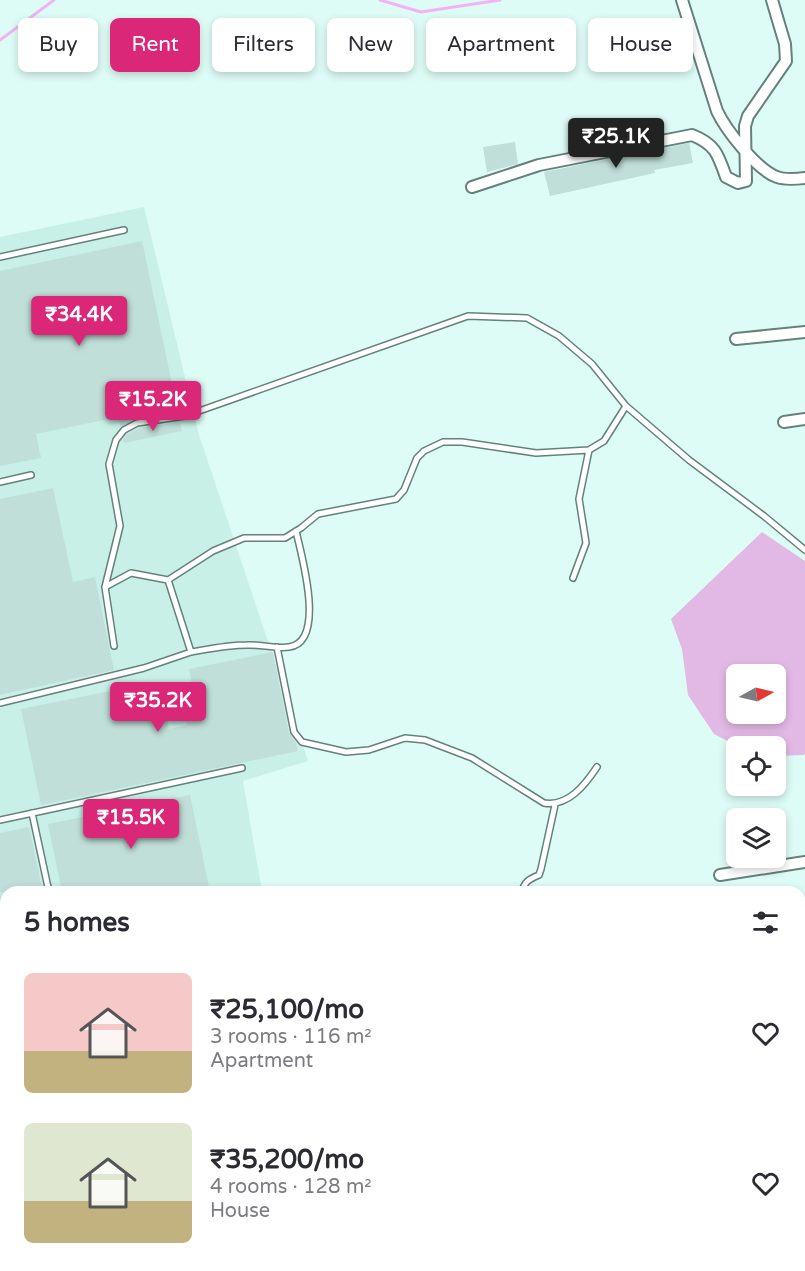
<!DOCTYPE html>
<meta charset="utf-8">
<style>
body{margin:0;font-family:"Varela Round",sans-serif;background:#f7f7f7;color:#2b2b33;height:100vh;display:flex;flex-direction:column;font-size:22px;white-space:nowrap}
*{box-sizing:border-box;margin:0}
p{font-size:20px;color:#7c7c81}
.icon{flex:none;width:33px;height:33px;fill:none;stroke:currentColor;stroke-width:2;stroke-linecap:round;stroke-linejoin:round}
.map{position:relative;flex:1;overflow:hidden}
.panel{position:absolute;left:0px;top:886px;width:806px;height:386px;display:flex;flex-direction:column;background:#fff;border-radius:18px 18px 0 0;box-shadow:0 3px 9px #0003}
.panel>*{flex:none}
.banner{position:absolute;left:18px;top:18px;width:770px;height:54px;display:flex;gap:12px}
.needle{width:39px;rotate:82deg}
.tools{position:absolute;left:726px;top:664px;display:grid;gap:12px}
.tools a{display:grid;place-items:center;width:60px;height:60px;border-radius:9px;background:#fff;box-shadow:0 3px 9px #0003;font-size:30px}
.price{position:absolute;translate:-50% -51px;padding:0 14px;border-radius:6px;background:#db2777;color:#fff;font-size:20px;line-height:39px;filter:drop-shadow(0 2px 3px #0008)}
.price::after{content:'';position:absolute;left:50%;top:36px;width:18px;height:14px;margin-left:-9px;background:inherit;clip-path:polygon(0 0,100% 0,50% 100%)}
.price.selected{background:#222;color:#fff}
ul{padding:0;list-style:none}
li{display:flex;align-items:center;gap:18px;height:150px;padding:0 24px}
li span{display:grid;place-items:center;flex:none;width:168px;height:120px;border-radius:9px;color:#555}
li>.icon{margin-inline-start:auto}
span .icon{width:72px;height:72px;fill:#fffc;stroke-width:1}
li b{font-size:26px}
h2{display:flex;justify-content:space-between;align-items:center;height:72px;padding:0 24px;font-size:26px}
.pill{padding:0 21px;border-radius:9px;background:#fff;box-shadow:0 3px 9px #0003;font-size:21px;line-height:54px}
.pill.selected{background:#db2777;color:#fff}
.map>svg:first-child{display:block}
</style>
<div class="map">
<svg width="805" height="1271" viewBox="0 0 805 1271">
<rect width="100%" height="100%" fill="#ddfcf5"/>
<path fill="#c8f0e7" d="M144 207 199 435 308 761 243 781 262 892H6V1185L0 1186V237Z
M805 1144V1271H747L746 1266H800V1212L803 1210 800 1196V1145Z
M0 1222 6 1232V1266H27L30 1271H0Z"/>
<path fill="#e2b9e5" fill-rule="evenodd" d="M762 532 805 561V754L803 755 776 756V747H739L714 734 688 695 682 649 671 619ZM736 675H776V714H736Z"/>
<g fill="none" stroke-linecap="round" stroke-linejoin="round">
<path stroke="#f2b2f8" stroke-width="3" d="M380 0 421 12 500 0
M0 40 54 0"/>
</g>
<path fill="#c0dfd8" d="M515 142 518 164 487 172 483 147Z
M689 143 693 163 654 170 655 173 550 196 544 172Z
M142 241 178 412 136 418 121 427 118 417 36 434 41 458 0 466V271Z
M180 422 182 431 124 443 123 439 127 434 139 428Z
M53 488 73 582 95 577 114 670 0 695V499Z
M273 652 289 733 296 743 298 751 41 805 21 709 120 689 127 721 166 713 169 729 187 725 183 708 196 705 189 669Z
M190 795 209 887 183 892H62L48 824Z
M29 827 43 892H0V833Z"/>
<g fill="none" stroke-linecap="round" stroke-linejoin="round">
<g stroke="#65817b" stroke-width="8">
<path id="lane" d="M0 257 124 230
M0 482 31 475
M573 578 586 543 579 499 589 450
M105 587 131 573 168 580 213 551 244 538H285L301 528 318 514 396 499 404 490 417 458 424 451 443 442H462L536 453 589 450 604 441 626 406
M114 646 105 587 120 526 109 464 116 440 124 430 137 423 185 416 468 316 527 318 559 336 592 364 626 406 689 460 764 516 805 550
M277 647 294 732 302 742 346 752 369 750 405 738 425 740 472 758 544 803C568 807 585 785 597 767
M191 652C209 649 228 645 247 645 260 644 275 649 289 647 327 642 301 554 296 531
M0 703 144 668 191 652 168 580
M32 813 49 892
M0 820 242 768
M522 892C524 882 529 879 539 875L541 869 555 805
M0 945 6 943
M0 1065 6 1064
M0 1187 6 1186"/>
</g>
<g stroke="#65817b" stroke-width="14">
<path id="street" d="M682 0 717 111C726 130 757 170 777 177 785 180 796 179 805 178
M472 187 539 165 692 135C715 144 718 154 726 177L738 183 746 181 745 126 748 116 786 61 785 44 772 0
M736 339 805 332
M784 422 805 419
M720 875 805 862
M800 961 805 971
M800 1033 805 1029
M800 1221 805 1220
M190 1271 204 1266
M496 1271V1266"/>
</g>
<use href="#lane" stroke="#fff" stroke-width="5"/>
<use href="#street" stroke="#fff" stroke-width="10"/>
</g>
</svg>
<div class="tools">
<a><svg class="needle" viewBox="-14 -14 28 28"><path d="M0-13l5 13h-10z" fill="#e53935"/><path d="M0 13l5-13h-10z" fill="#7c7c81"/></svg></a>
<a><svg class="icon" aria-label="locate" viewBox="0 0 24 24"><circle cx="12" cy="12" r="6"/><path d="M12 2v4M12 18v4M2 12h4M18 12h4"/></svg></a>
<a><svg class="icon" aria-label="layers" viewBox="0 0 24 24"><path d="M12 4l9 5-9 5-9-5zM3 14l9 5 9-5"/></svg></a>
</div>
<b class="price selected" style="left:616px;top:169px">₹25.1K</b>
<b class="price" style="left:79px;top:347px">₹34.4K</b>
<b class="price" style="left:153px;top:432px">₹15.2K</b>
<b class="price" style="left:158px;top:733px">₹35.2K</b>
<b class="price" style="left:131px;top:850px">₹15.5K</b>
<div class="banner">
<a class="pill">Buy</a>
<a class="pill selected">Rent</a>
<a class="pill">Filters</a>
<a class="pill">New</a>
<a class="pill">Apartment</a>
<a class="pill">House</a>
</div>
<section class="panel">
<h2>5 homes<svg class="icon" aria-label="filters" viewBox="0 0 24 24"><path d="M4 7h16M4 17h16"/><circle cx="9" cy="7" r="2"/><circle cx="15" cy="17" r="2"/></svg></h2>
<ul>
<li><span style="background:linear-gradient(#f6c9c9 65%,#c2b280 0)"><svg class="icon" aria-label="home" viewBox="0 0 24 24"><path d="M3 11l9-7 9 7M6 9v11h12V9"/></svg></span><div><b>₹25,100/mo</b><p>3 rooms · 116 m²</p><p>Apartment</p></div><svg class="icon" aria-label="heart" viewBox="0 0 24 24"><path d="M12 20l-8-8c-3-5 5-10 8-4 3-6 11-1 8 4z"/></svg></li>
<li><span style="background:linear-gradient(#dfe7d0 65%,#c2b280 0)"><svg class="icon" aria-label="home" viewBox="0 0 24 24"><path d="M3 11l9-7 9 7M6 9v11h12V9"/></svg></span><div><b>₹35,200/mo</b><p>4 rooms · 128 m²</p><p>House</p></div><svg class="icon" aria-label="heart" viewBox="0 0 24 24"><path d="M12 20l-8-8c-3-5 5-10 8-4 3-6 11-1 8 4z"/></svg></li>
</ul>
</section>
</div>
